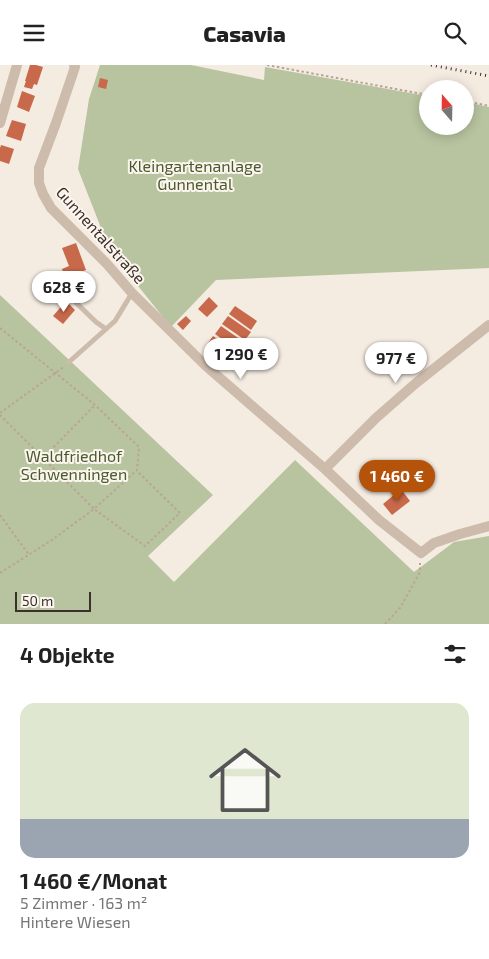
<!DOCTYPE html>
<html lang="de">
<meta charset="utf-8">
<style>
body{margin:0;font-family:"Exo 2",sans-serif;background:#f6f6f6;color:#222;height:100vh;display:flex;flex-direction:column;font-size:19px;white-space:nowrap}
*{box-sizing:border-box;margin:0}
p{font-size:16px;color:#767676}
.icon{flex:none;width:28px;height:28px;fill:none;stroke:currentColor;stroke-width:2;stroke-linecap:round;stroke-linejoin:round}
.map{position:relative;height:559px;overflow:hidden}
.drawer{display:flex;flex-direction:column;background:#fff;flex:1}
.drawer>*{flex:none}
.needle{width:32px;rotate:340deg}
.fabs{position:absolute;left:419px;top:15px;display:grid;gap:10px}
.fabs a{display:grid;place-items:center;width:55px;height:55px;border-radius:50%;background:#fff;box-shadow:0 2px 12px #0003;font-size:25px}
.scale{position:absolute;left:15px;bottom:12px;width:76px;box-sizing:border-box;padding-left:5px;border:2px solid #3b302b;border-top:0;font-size:14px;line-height:18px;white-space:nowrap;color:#3b302b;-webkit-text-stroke:4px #fbf5ee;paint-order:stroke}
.price{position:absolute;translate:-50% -42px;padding:0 11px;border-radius:18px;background:#fff;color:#222;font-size:16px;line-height:32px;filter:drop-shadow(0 1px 2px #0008)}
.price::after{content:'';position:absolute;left:50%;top:30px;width:15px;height:11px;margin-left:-8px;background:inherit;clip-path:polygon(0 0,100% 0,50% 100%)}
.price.selected{background:#b45309;color:#fff}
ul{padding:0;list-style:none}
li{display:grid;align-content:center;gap:10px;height:265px;padding:0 20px}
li+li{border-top:1px solid #e0e0e0}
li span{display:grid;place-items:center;height:155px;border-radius:15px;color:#555}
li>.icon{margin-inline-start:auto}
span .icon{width:90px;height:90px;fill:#fffc;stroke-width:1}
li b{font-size:21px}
h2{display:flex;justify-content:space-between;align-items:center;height:60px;padding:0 20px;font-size:21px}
header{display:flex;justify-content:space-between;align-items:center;height:65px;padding:0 20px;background:#fff;font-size:22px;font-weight:800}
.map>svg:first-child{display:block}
</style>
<header><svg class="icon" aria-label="menu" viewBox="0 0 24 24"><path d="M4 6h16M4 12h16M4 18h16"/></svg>Casavia<svg class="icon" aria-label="search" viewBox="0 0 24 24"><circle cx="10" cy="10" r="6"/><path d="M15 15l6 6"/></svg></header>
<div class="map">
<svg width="489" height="559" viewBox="0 0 489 559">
<rect width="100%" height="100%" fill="#f4ebe1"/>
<path fill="#b8c4a0" d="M100 0H191L264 15 265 2 427 31 428 61H465V37L489 42V203L216 215 171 262 110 186 78 104 89 34Z
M0 230 213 430 148 491 174 517 295 395 414 507 454 477 489 471V559H0Z"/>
<path fill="#c8694b" d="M30 0H36L43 2 37 20 34 19 32 24 24 22 26 16H25Z
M100 13 108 15 106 24 98 22Z
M22 26 35 31 29 47 17 42Z
M12 55 26 59 21 76 6 71Z
M1 80 14 84 9 99 0 96V83Z
M76 178 86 205 65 213 62 204 69 201 62 183Z
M209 232 218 241 207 252 198 244Z
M66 236 75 245 63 259 53 251Z
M235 241 257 256 251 265 229 249Z
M186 251 191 256 183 265 177 259Z
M228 251 251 267 245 275 222 259Z
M221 261 244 277 238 285 215 269Z
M213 271 236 287 229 297 206 281Z
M401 424 410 436 392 450 383 439Z"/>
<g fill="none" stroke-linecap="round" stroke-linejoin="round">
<path stroke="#b9a596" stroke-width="2" stroke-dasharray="2.5 2.5" stroke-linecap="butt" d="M267 0 428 30
M465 36 489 41
M0 263 95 340 139 382 137 405 94 444 0 350
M0 348 65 301
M43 393 95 340
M0 450 29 490
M0 508 52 475 94 444 145 481 180 448 137 406
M385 559 400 543 420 507V498"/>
<path stroke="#cdbbac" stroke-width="5" d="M66 228 96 257 106 264
M69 297 115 256 132 228"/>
<path stroke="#cdbbac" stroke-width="10" d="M74 0 75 2 56 58 39 103V118L43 129 51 143 107 199 132 228 206 301 325 404 379 455 421 488 434 478 460 469 489 461
M0 58 17 0
M325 404 376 353 416 318 489 260"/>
<path stroke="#3b302b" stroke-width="3" stroke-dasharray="1 4" stroke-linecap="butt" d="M431 0 489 11"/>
</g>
<g text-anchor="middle" stroke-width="4" stroke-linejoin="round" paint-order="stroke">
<g font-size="16" fill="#4a5a2e" stroke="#fbf5ee">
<text x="195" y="107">Kleingartenanlage<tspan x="195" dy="18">Gunnental</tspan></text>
<text x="74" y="397">Waldfriedhof<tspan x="74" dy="18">Schwenningen</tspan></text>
</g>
<g font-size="16" fill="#3b302b" stroke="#fbf5ee">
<text transform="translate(101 170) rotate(48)" y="6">Gunnentalstraße</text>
</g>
</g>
</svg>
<div class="fabs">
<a><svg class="needle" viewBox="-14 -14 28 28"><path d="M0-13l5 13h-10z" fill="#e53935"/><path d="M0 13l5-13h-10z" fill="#767676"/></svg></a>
</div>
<div class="scale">50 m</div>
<b class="price" style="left:64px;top:248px">628 €</b>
<b class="price" style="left:241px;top:315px">1 290 €</b>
<b class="price" style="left:396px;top:319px">977 €</b>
<b class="price selected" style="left:397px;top:437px">1 460 €</b>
</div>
<section class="drawer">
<h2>4 Objekte<svg class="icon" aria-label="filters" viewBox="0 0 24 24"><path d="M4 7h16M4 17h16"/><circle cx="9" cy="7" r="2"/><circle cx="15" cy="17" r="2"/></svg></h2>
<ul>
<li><span style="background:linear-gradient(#dfe7d0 75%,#9aa5b1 0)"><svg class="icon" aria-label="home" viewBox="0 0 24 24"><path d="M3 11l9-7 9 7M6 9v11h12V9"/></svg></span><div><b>1 460 €/Monat</b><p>5 Zimmer · 163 m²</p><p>Hintere Wiesen</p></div></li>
</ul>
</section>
